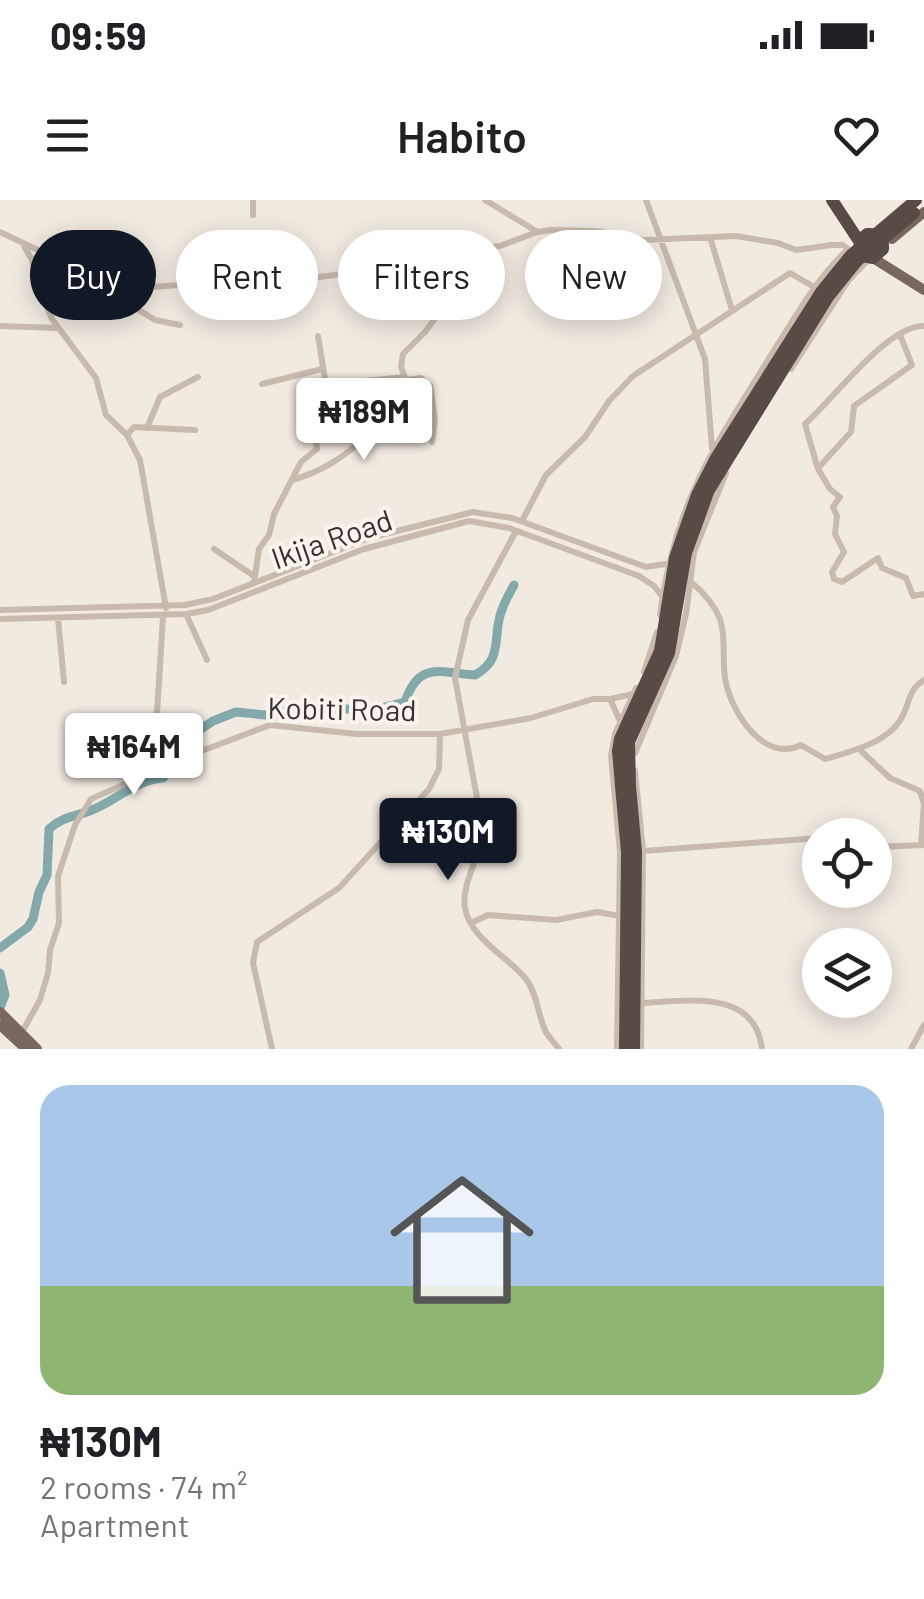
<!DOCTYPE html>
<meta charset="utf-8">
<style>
body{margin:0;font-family:Barlow,sans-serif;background:#f6f6f6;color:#202124;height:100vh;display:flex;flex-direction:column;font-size:38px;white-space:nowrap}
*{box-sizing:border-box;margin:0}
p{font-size:32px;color:#757577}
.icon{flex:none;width:55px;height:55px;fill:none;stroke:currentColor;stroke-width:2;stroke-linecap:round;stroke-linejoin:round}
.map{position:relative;height:849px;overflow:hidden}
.side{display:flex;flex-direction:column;background:#fff;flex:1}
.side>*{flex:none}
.hud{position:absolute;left:30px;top:30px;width:865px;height:90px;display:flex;gap:20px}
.fabs{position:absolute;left:802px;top:618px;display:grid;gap:20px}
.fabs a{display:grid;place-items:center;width:90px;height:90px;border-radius:50%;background:#fff;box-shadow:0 5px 25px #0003;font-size:50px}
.price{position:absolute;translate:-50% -85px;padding:0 22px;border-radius:10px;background:#fff;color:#222;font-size:32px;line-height:65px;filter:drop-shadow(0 2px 5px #0008)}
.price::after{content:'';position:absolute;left:50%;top:60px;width:30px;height:22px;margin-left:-15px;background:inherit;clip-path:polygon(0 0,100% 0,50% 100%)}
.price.active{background:#111827;color:#fff}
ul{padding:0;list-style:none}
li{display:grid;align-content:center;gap:20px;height:530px;padding:0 40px}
li span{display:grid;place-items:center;height:310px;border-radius:30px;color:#555}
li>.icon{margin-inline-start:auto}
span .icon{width:180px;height:180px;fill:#fffc;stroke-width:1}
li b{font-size:42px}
.pill{padding:0 35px;border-radius:45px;background:#fff;box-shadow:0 5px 25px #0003;font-size:35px;line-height:90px}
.pill.active{background:#111827;color:#fff}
.status{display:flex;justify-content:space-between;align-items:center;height:70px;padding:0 50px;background:#fff;direction:ltr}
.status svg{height:28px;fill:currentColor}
header{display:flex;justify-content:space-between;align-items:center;height:130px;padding:0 40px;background:#fff;font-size:45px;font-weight:600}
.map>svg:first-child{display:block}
</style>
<div class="status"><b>09:59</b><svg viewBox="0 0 49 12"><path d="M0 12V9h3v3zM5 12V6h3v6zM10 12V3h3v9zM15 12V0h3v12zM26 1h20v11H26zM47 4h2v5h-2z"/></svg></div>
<header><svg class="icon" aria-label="menu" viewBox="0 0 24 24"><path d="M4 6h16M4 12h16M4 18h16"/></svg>Habito<svg class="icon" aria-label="heart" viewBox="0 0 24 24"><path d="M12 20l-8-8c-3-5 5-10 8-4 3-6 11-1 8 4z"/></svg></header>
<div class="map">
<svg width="924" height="849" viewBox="0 0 924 849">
<rect width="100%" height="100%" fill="#f1eae1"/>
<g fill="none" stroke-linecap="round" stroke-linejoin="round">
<path stroke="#83a9ab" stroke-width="9" d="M0 748 28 727 33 719 39 692 47 675 49 629C63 616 75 617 92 610 117 600 135 580 163 578L170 570 173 553 189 537 213 521 236 512 265 515 300 509H377L405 502C419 460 441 473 475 475 498 462 495 448 498 425 500 410 507 398 514 385
M0 773 5 795 0 808"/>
<path stroke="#c8baae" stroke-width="6" d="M253 0V15
M485 0 536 31
M646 0 705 159 712 248
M0 32 63 62 121 82 153 87 192 84 226 74 303 79 374 70 406 71 419 67 444 51 500 46 537 32 551 30 596 31 643 40 736 36 778 43 796 50 832 45H843L848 49
M710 37 732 110
M24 46 32 60 38 85 52 119 96 178 106 215 127 235 140 260 166 408
M132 84 134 107 155 120 180 125
M0 126 57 128
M924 126C887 125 832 201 805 224L818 269 830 289 840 297 833 307 837 316 835 334 844 352 832 372 834 379 842 382 878 358 882 368 906 378 913 396 924 394
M318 136 326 185 404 177
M791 169 848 81 870 58
M405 180 421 178 430 185 435 220 432 242
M262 184 322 169
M376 219 379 236
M147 228 160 197 198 177
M127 235 134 227 195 230
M819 267 851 232 854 206 912 165 900 135
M292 280C321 272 340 259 363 240L364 220
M522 321 546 275 585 237 609 201 633 176 790 73 814 87
M516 331 468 420 455 478 483 631C481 657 461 682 465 708 470 738 508 757 526 779 537 793 538 815 545 830 547 836 555 843 559 849
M214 349 254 376
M254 382 259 349 269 335 274 314 301 262 317 249 315 232C321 227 329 221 337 219 363 213 387 226 408 203V187L401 166 403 154 425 132 449 99 461 51
M691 382C703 392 714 404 720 419 727 439 721 462 726 483 733 514 764 563 801 545L825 559C850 552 891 542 903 515 910 501 909 489 924 480
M0 410 185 405 213 399 369 338 473 312 512 318 646 367 666 364
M186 414 207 460
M660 415C674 303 714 248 771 155 795 118 815 80 848 49
M58 418 64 482
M0 419 186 414 208 410 364 349 469 321 509 328 639 376 654 386 661 395
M644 472 657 432
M610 499 620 521
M859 549 890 578 920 591 924 604 921 645
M635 553 676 456 686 414 694 352 726 273
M160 567 156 529 163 417
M635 571 643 651 641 849
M875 647 924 645
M643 651 820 638
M471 723 488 715 556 720 597 712 620 716
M642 803C686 801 755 788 762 849
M22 832 40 800 48 773 50 750 59 723 58 676 75 625 91 599 191 555 270 525 357 534H440L531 518 593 499H610L633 494
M272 849 253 763 257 742 339 688 429 589 439 569 440 535
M617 849 620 652 611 556 615 534 636 488
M911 849 924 825"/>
<path stroke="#78675f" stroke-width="10" d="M892 39 924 12
M873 58 924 90
M0 812 37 849
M0 825 26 849"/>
<path stroke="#584a44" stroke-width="12" d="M832 0 859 41 863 56 873 58 883 49C884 39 877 33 867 34L859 41
M621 586 627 652 625 849
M630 586 636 652 634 849"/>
<path stroke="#584a44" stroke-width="12" d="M621 586 618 551 620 539 660 451 675 358 697 295 716 258 821 92 851 55 916 0
M630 586 629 542 669 453 686 353 709 290 828 97 857 61 914 13"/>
</g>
<g text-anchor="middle" stroke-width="8" stroke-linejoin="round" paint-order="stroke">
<g font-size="30" fill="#38302c" stroke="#f9f4ed">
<text transform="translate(332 340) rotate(-19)" y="10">Ikija Road</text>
<text transform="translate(342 510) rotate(1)" y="10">Kobiti Road</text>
</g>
</g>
</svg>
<div class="fabs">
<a><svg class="icon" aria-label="locate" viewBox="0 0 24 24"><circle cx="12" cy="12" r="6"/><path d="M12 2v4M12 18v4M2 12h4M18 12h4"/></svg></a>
<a><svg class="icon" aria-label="layers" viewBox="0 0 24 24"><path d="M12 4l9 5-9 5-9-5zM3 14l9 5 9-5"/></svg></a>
</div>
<b class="price" style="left:364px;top:263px">₦189M</b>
<b class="price" style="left:134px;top:598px">₦164M</b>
<b class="price active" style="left:448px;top:683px">₦130M</b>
<div class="hud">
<a class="pill active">Buy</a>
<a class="pill">Rent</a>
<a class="pill">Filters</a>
<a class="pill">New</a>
</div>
</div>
<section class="side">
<ul>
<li><span style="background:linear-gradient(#a9c7e8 65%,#8fb573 0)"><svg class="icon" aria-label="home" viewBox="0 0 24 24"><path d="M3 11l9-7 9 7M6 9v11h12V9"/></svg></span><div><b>₦130M</b><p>2 rooms · 74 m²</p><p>Apartment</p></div></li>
</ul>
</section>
